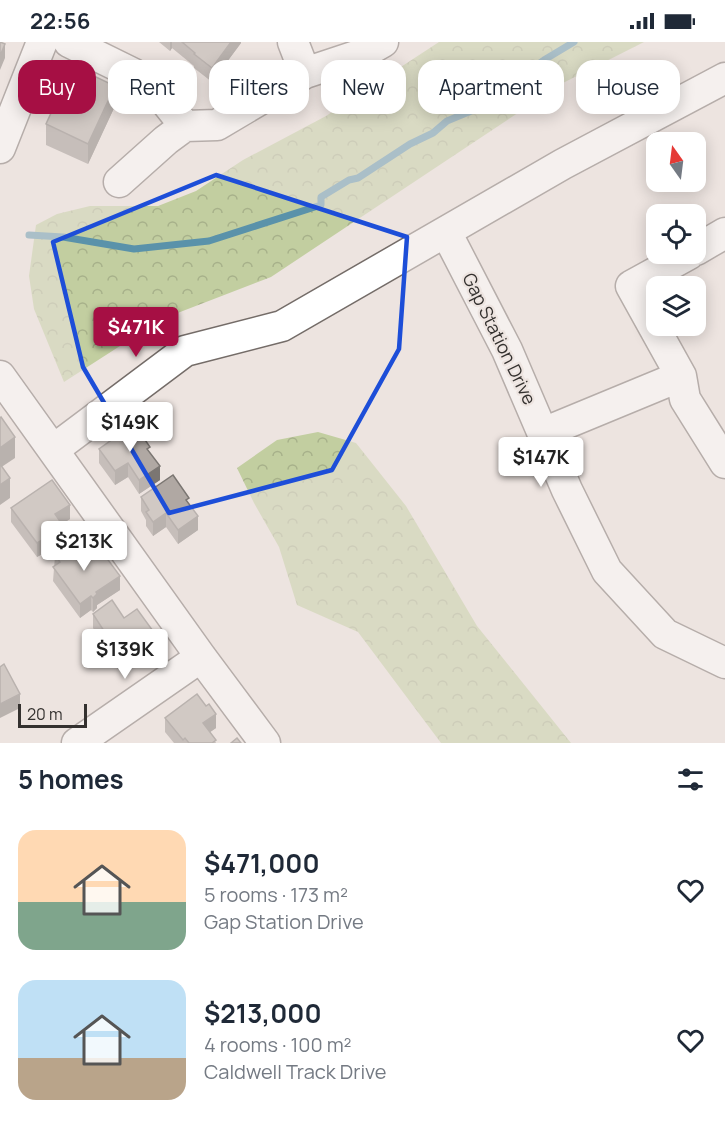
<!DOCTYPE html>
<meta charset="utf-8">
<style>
body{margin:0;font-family:Manrope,sans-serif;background:#f6f6f7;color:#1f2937;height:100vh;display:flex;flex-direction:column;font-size:22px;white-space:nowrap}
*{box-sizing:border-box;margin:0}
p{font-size:20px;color:#747a83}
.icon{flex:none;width:33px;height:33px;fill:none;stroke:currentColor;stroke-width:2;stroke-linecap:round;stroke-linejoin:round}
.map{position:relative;height:701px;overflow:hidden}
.panel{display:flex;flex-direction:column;background:#fff;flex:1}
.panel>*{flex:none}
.guide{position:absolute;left:18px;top:18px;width:690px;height:54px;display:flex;gap:12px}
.needle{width:39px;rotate:346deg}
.buttons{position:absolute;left:646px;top:90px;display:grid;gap:12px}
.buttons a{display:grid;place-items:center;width:60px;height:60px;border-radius:12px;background:#fff;box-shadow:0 3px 15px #0003;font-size:30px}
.scale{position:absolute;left:18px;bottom:15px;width:69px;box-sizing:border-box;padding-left:6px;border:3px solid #34312f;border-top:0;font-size:16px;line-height:21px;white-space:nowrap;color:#34312f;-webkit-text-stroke:4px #ede4e0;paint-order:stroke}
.price{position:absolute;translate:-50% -51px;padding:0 14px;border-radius:6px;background:#fff;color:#222;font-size:20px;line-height:39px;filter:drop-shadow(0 2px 3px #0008)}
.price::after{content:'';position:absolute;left:50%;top:36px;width:18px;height:14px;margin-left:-9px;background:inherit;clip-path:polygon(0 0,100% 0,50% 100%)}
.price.active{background:#a60f44;color:#fff}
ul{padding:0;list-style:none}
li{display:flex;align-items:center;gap:18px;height:150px;padding:0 18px}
li span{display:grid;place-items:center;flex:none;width:168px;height:120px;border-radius:18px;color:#555}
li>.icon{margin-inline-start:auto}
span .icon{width:72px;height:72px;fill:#fffc;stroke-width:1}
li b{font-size:26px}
h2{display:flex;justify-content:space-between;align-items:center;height:72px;padding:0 18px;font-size:26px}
.tag{padding:0 21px;border-radius:18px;background:#fff;box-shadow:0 3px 15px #0003;font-size:21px;line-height:54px}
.tag.active{background:#a60f44;color:#fff}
.status{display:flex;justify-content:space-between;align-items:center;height:42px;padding:0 30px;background:#fff;direction:ltr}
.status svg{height:16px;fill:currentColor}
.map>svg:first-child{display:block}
</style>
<div class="status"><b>22:56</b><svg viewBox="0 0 49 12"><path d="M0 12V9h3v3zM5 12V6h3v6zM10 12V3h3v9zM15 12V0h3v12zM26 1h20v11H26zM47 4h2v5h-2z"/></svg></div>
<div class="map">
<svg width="725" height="701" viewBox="0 0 725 701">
<defs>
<pattern id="forest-crowns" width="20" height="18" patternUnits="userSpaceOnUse" patternTransform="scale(1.5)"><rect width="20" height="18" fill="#c2cea0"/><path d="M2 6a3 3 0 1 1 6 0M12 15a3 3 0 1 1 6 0" fill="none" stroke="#a7b18a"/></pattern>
</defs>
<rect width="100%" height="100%" fill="#ede4e0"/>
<path fill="url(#forest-crowns)" d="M439 0H644L563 41 271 235 162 277 64 340 34 267 29 234 36 183 57 172 90 164H158L196 149 243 118 326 74Z
M318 390 356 401 406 464 477 584 571 701H441L358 590 297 563 279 505 254 461 237 426 277 398Z"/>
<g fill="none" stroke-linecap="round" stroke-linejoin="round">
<path stroke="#5a92aa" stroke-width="7" d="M29 193 63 195 134 207 209 199 321 163V155L349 138 358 136 410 102 433 91 447 79 471 69 544 18 574 0"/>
<g stroke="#746c68" stroke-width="33">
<path id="minor" d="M69 0 134 32 162 55 185 84
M293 0 305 31
M185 84 217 83 305 31 362 12 383 0
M0 106 42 0
M119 140 166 98 185 84
M446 190 507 308 567 448 607 529 665 592 725 621
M696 208 725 191
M0 334 201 615 265 701
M681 334 685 357 725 421
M543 391 681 334 631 244 689 212
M53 408 185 309 282 284 563 122 725 36
M77 701 201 615"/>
</g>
<use href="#minor" stroke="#fff" stroke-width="30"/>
</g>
<path fill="#97908c" d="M159 0H241V1L212 40 194 26V24L172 6 170 9Z
M115 64 88 122 46 103V82Z
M99 407 150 411 160 438 139 452 128 435 115 443 99 421Z
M141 455 189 462 198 488 178 502 166 485 153 494 146 484V478L141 469Z
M11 466 70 477 62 482 68 503 87 516 120 548 97 563V566L93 570 91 568 80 576 53 539 55 514 49 517 44 511 37 515 11 480Z
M93 572 124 576 153 603 118 627 102 605V600L93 586Z
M165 676 216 686 210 690 216 701H174L165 690Z"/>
<path fill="#7b7672" d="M170 0H172V6L170 9Z
M231 0H241V1L212 40V26Z
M5 2V16L0 28V14Z
M115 44V64L88 122V102Z
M15 395V416L0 426V406Z
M128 421V435L115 443V429Z
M160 424V438L139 452V438Z
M10 436V456L0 463V443Z
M70 463V477L55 486V472Z
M166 471V485L153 494V480Z
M198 474V488L178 502V488Z
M68 491V505L49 517V503Z
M44 497V511L37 515V501Z
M120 534V548L97 563V566L93 570V556L96 550Z
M91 554V568L80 576V562Z
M153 589V603L118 627V613Z
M20 652V666L0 676V662Z
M216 672V686L203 695V681Z"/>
<path fill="#b0a8a3" stroke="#7b7672" stroke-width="1.5" d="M0 0 5 2 0 14Z
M182 0H231L212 26 194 12 195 11Z
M73 24 115 44 88 102 46 82Z
M1 375 15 395 0 406V376Z
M134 382 150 405 147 407 160 424 139 438 128 421 115 429 99 407Z
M0 422 10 436 0 443Z
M173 433 189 456 186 458 198 474 178 488 166 471 153 480 146 470 149 468 141 455Z
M52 438 70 463 55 472 68 491 49 503 44 497 37 501 11 466Z
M75 499 87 516 100 507 120 534 96 550 97 552 93 556 91 554 80 562 53 525 60 520 55 513Z
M112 558 124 576 137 567 153 589 118 613 102 591 104 589 93 572Z
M4 622 20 652 0 662V625Z
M197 652 206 664 209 662 216 672 203 681 216 698 212 701H189L185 696 183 698 165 676Z
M237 696 241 701H231Z"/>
<path d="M0 0H725V701H0ZM216 133 407 195 399 307 332 428 169 471 83 325 53 200Z" fill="#ede4e0" fill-opacity=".55" fill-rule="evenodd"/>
<path fill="none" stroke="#1d4ed8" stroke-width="4.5" stroke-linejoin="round" d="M216 133 407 195 399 307 332 428 169 471 83 325 53 200Z"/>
<g text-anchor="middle" stroke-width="4.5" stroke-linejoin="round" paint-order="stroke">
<g font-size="18" fill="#34312f" stroke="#ede4e0">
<text transform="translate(499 297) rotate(64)" y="6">Gap Station Drive</text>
</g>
</g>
</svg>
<div class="buttons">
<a><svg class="needle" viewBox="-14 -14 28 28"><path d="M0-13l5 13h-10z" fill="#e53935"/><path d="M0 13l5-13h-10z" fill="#747a83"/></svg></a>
<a><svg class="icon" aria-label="locate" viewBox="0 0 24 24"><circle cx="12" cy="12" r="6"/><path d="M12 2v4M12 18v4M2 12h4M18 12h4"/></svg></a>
<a><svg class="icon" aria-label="layers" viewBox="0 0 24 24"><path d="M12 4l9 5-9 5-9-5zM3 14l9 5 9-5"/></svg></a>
</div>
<div class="scale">20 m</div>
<b class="price active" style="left:136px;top:316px">$471K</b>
<b class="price" style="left:130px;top:411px">$149K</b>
<b class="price" style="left:541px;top:446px">$147K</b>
<b class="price" style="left:84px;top:530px">$213K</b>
<b class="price" style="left:125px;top:638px">$139K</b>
<div class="guide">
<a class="tag active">Buy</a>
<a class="tag">Rent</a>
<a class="tag">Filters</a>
<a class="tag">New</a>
<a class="tag">Apartment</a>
<a class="tag">House</a>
</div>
</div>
<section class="panel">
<h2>5 homes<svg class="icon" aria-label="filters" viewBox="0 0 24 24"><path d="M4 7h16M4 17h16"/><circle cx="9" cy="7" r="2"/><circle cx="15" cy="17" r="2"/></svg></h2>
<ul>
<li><span style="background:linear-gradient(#ffd9b3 60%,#7fa58c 0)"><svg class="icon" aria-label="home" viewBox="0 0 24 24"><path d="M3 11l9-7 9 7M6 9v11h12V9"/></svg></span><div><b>$471,000</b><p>5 rooms · 173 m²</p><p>Gap Station Drive</p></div><svg class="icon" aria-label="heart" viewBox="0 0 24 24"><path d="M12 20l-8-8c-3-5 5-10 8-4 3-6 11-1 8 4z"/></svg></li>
<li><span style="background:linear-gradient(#bfe0f5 65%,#b9a48a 0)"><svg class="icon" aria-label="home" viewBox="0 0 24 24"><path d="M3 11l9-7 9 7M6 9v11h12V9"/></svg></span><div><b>$213,000</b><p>4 rooms · 100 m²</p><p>Caldwell Track Drive</p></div><svg class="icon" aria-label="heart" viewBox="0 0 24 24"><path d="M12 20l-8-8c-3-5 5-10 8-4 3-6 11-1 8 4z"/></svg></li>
</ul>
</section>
